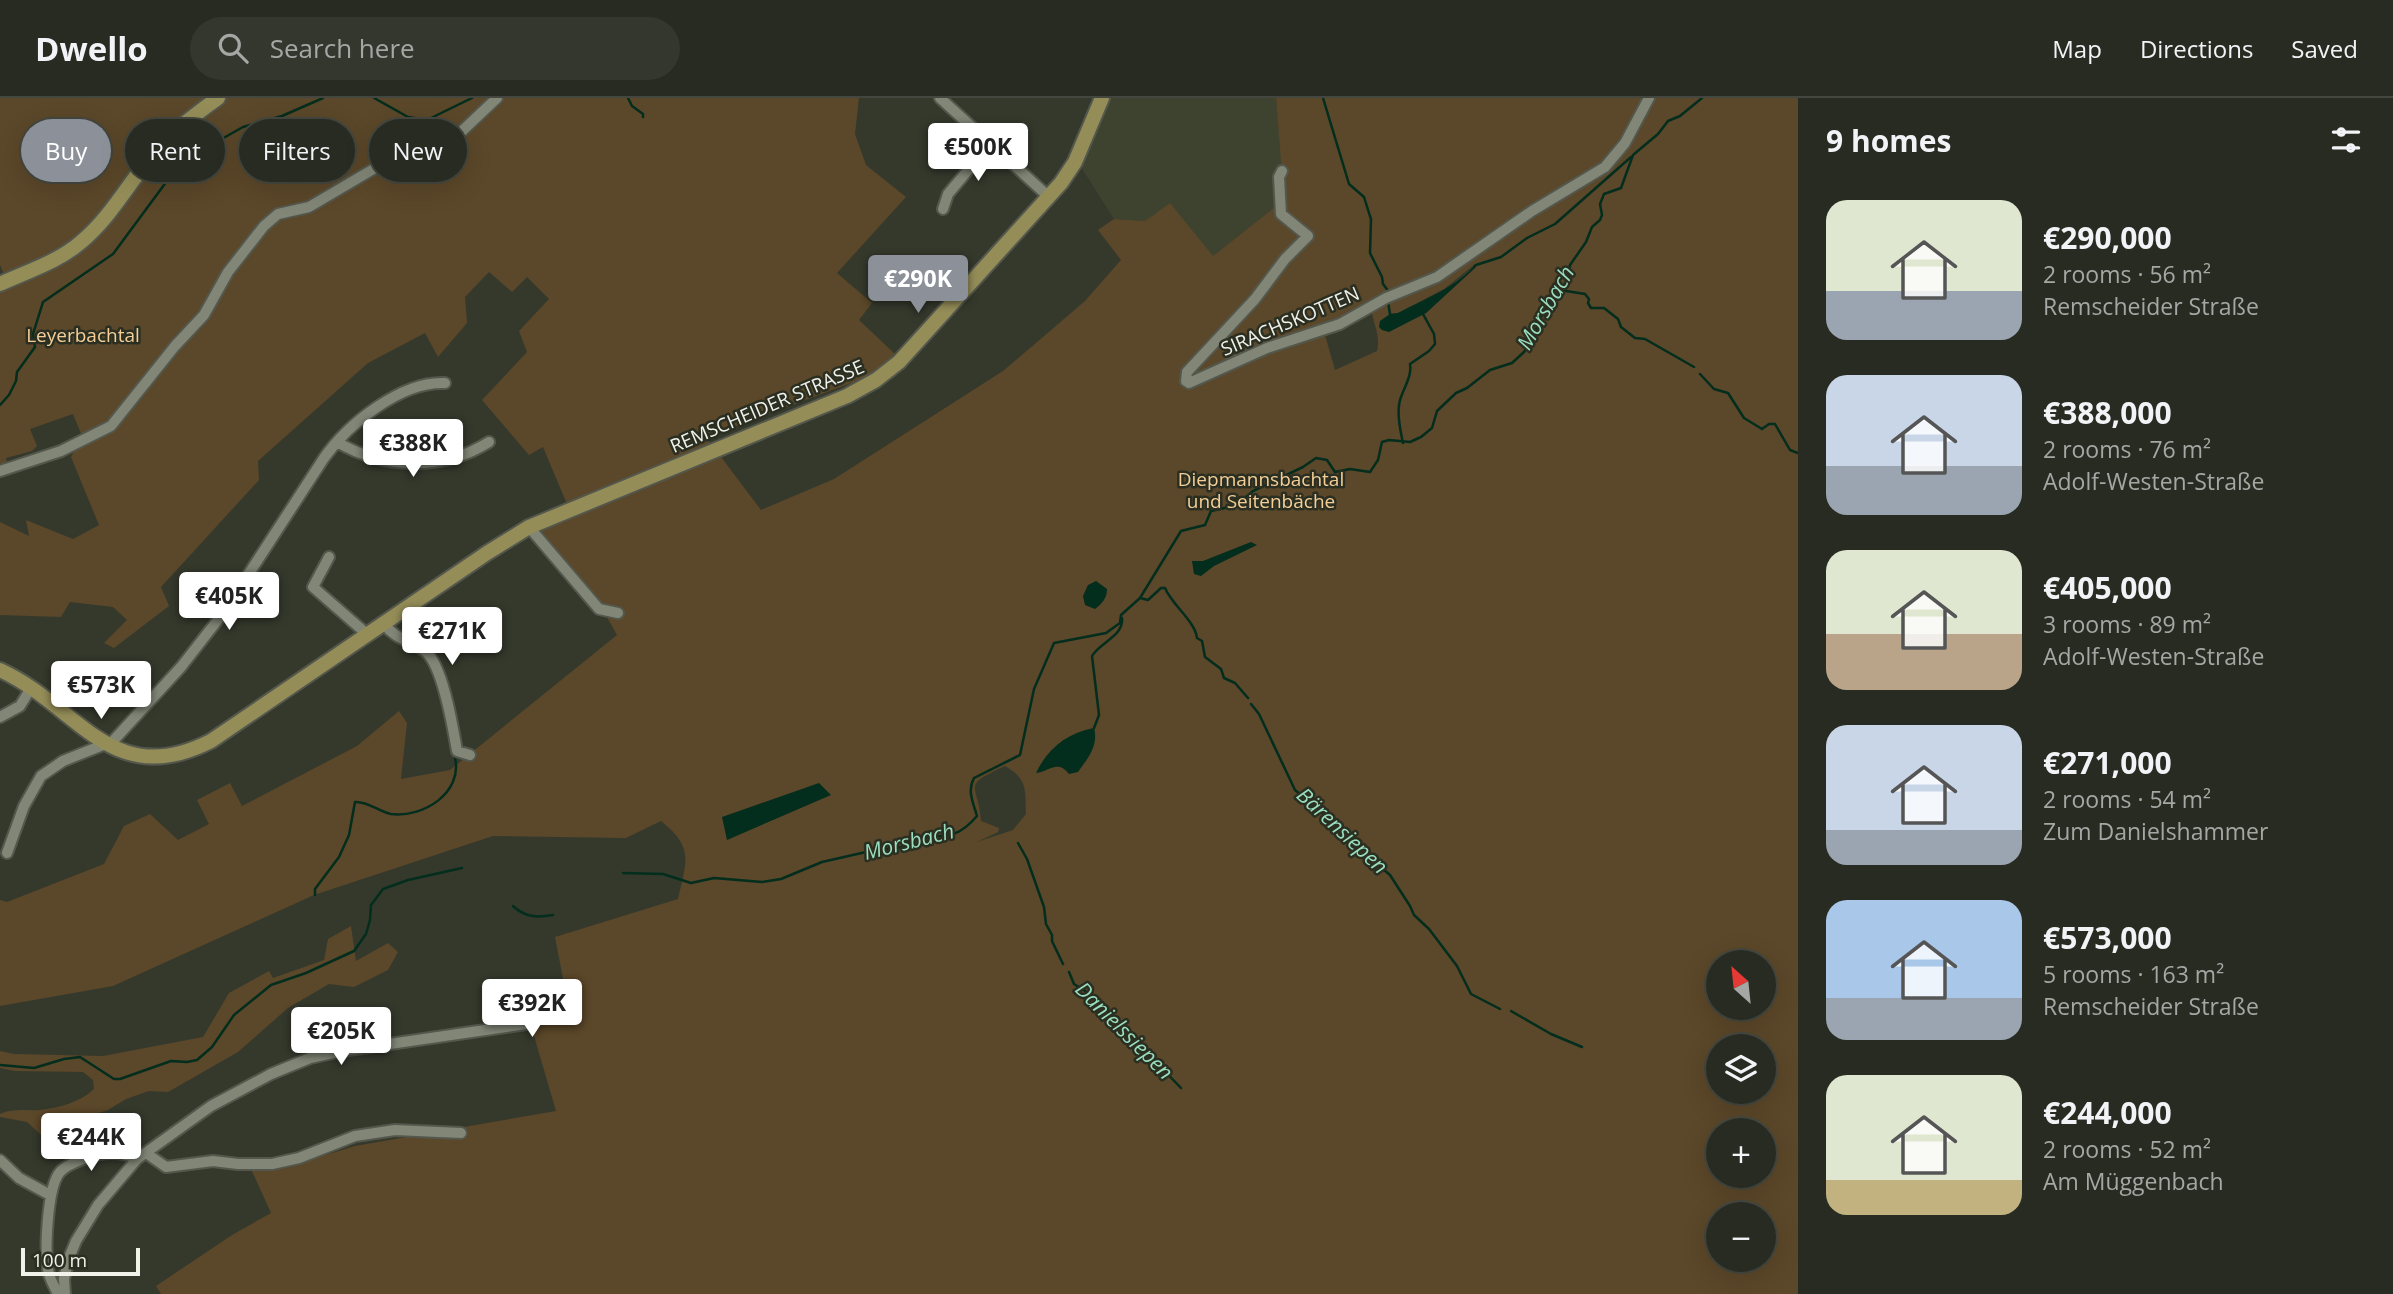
<!DOCTYPE html>
<meta charset="utf-8">
<style>
body{margin:0;font-family:"Open Sans",sans-serif;background:#34372e;color:#f1f3f6;height:100vh;display:flex;flex-direction:column;font-size:26px;white-space:nowrap}
*{box-sizing:border-box;margin:0}
p{font-size:23px;color:#a5a7a5}
.icon{flex:none;width:38px;height:38px;fill:none;stroke:currentColor;stroke-width:2;stroke-linecap:round;stroke-linejoin:round}
.map{position:relative;flex:1;overflow:hidden}
.drawer{display:flex;flex-direction:column;background:#282b21;width:595px}
.drawer>*{flex:none}
.hud{position:absolute;left:21px;top:21px;width:665px;height:63px;display:flex;gap:14px}
.needle{width:46px;rotate:333deg}
.fabs{position:absolute;left:1706px;top:852px;display:grid;gap:14px}
.fabs a{display:grid;place-items:center;width:70px;height:70px;border-radius:50%;background:#282b21;box-shadow:0 7px 28px #0002,0 0 0 2px #44473f;font-size:35px}
.scale{position:absolute;left:21px;bottom:18px;width:119px;box-sizing:border-box;padding-left:7px;border:4px solid #f1f3eb;border-top:0;font-size:19px;line-height:24px;white-space:nowrap;color:#f1f3eb;-webkit-text-stroke:5px #2b2f22;paint-order:stroke}
.price{position:absolute;translate:-50% -60px;padding:0 16px;border-radius:7px;background:#fff;color:#222;font-size:23px;line-height:46px;filter:drop-shadow(0 2px 4px #0008)}
.price::after{content:'';position:absolute;left:50%;top:42px;width:21px;height:16px;margin-left:-10px;background:inherit;clip-path:polygon(0 0,100% 0,50% 100%)}
.price.on{background:#8c9099;color:#fff}
ul{padding:0;list-style:none}
li{display:flex;align-items:center;gap:21px;height:175px;padding:0 28px}
li span{display:grid;place-items:center;flex:none;width:196px;height:140px;border-radius:21px;color:#555}
li>.icon{margin-inline-start:auto}
span .icon{width:84px;height:84px;fill:#fffc;stroke-width:1}
li b{font-size:30px}
h2{display:flex;justify-content:space-between;align-items:center;height:84px;padding:0 28px;font-size:30px}
.chip{padding:0 24px;border-radius:32px;background:#282b21;box-shadow:0 7px 28px #0002,0 0 0 2px #44473f;font-size:24px;line-height:63px}
.chip.on{background:#8c9099;color:#fff}
header{display:flex;align-items:center;gap:42px;box-sizing:border-box;height:98px;padding:0 35px;background:#282b21;border-bottom:2px solid #44473f}
header strong{font-size:33px}
nav{display:flex;gap:38px;margin-inline-start:auto;font-size:24px}
.search{width:490px;height:63px;background:#34372e;display:flex;align-items:center;gap:18px;box-sizing:border-box;padding:0 24px;border-radius:38px;color:#a5a7a5;font-size:26px}
main{display:flex;flex:1;min-height:0}
.map>svg:first-child{display:block}
</style>
<header>
<strong>Dwello</strong>
<div class="search"><svg class="icon" aria-label="search" viewBox="0 0 24 24"><circle cx="10" cy="10" r="6"/><path d="M15 15l6 6"/></svg>Search here</div>
<nav><a>Map</a><a>Directions</a><a>Saved</a></nav>
</header>
<main>
<div class="map">
<svg width="1798" height="1196" viewBox="0 0 1798 1196">
<rect width="100%" height="100%" fill="#35392c"/>
<path fill="#3e4330" d="M1105 0H1276L1285 102 1213 158 1145 123 1114 121 1079 66Z"/>
<path fill="#5b4729" fill-rule="evenodd" d="M0 0H859L855 36 866 67 906 99 837 175 872 205 859 222 895 256 870 278 706 339 761 412 834 381 1003 273 1085 203 1121 162 1098 132 1114 121 1145 123 1170 105 1213 158 1284 102 1276 0H1798V1196H161L156 1188 232 1137 271 1115 251 1071H280L355 1048 556 1013 532 931 570 917 555 839 678 801C686 764 695 750 661 723L626 740 493 738 314 797 113 888 0 908V802L7 804 104 766 124 728 150 716 178 742 209 726 197 702 230 685 242 708 357 648 399 613 407 625 401 681 450 672 617 537 603 512 540 433 572 418 543 349 529 357 482 302 527 254 519 233 549 201 527 179 512 194 489 174 465 199 467 225 438 259 425 235 368 265 258 363 259 382 161 489 169 508 114 550 104 545 127 522 113 509 70 504 61 519 0 517V424L29 438 26 422 73 441 99 427 71 359 82 338 73 316 30 331 37 348 32 353 6 360 7 364 0 366V191L8 187 0 167ZM1475 166 1476 169 1426 215 1390 232V216L1398 215 1444 191ZM1371 210C1373 225 1381 238 1377 253L1335 272 1323 230ZM1005 668C1028 681 1025 692 1026 716L1013 732 977 744 998 734 999 730 981 723C978 684 960 689 1005 668ZM1718 864H1764V910H1718ZM1718 948H1764V994H1718ZM1718 1032H1764V1078H1718ZM1718 1116H1764V1162H1718Z
M351 828 356 863 388 845 398 854 388 872 354 889 329 886 288 910 238 954 168 994 149 993 126 1001 108 1012 78 1021 77 1037 51 1046 27 1024 0 1019V1016C13 1010 27 1013 40 1012 58 1010 81 1004 94 991L93 982 83 974 15 973 0 970V953L14 956 103 958 203 939 229 895 269 873 273 880 324 862 328 841Z"/>
<path fill="#032d1d" d="M1475 166 1476 169 1426 215 1389 234 1382 232 1379 229 1380 223 1390 216 1398 215C1421 203 1461 187 1475 166Z
M1251 444 1257 447 1214 468 1201 478 1194 476 1192 463H1203Z
M1096 483 1107 491C1107 500 1102 506 1095 511L1085 507 1083 498 1088 487Z
M1094 630C1099 648 1087 661 1078 674L1069 676C1057 661 1049 674 1036 675 1048 650 1067 635 1094 630Z
M819 685 831 697 727 742 722 719Z"/>
<g fill="none" stroke-linecap="round" stroke-linejoin="round">
<path stroke="#032d1d" stroke-width="2.5" d="M374 0 408 19 427 22 472 0
M628 0 632 8 643 16V19
M1323 0 1349 86 1364 99 1369 115 1371 121 1370 155 1382 179 1383 186 1389 194
M1476 167 1501 159 1527 140 1555 126 1631 59
M1560 192 1585 196 1589 201 1588 205 1591 210H1604L1618 221 1621 229 1635 240 1645 241 1694 269
M1388 204 1390 216
M1700 276 1714 291 1728 295 1744 320 1762 331 1769 326H1775L1790 352 1798 355
M0 307 9 297 16 283 17 274 35 249 33 236 43 204 113 156 181 64 243 29 282 18 323 0
M1403 345C1400 331 1396 312 1401 299 1405 288 1412 277 1410 266L1429 253 1435 246 1434 236 1423 216
M1140 500 1148 502 1161 490H1165C1172 507 1195 523 1197 540L1202 543 1205 559 1221 571 1224 580 1235 585 1248 600
M1251 606 1259 616 1295 692 1331 722 1340 726 1370 760 1390 777 1410 808 1414 817 1429 831 1457 868 1471 896 1500 911
M1094 630 1099 617 1092 558C1100 544 1124 538 1122 520
M1018 745 1027 761 1044 809 1046 826 1052 837V843L1063 866
M623 775 663 776 691 785 714 780 762 784 781 781 822 764 866 754 902 749 911 740C941 736 954 745 977 718 973 704 967 693 974 680L1020 657 1034 591 1054 545 1106 535 1120 525 1121 517 1140 500 1181 433 1205 427 1211 413 1229 409 1238 400 1246 399 1253 393 1303 369 1316 360 1327 362 1335 374 1350 371 1370 374 1378 362 1382 344 1389 342 1410 344 1421 339 1432 330 1437 313 1456 295 1467 290 1490 272 1512 265 1524 254 1534 237 1543 214 1568 182 1570 167 1586 144 1592 129 1600 122 1602 117 1600 106 1604 96 1621 90 1633 57 1658 36 1668 23 1680 18 1702 0
M315 797V791L339 759 349 737 355 704C368 703 379 714 391 716 423 720 463 695 455 660
M513 808C525 819 536 820 553 817
M1069 874 1074 886 1093 898 1136 948 1154 962 1181 990
M1511 913 1551 936 1582 949
M0 967 34 970 64 961 80 959 114 981H120L171 963 187 964 197 962 212 949 234 917 271 887 306 875 354 853 366 836 370 822 371 807 383 791 408 782 462 770"/>
<g stroke="#54574c" stroke-width="14">
<path id="minor" d="M940 0 1049 99
M1282 73 1279 79 1281 116 1308 138 1285 161 1255 201 1187 274 1186 283 1189 285 1267 250 1340 226 1386 200 1437 179 1532 113 1605 69 1625 45 1649 0
M943 111 948 96 990 46
M337 344C383 371 443 373 489 344
M0 373 61 353 111 328 175 248 204 217 228 174 264 128 278 116 309 109 382 66 435 50 461 34 497 0
M529 429 599 511 618 515
M329 459 313 489 368 537
M384 526C395 541 411 543 425 553 443 567 453 630 457 653L470 657
M0 619 20 608 31 590
M7 755 24 708 41 678 63 663 113 643 181 569 224 514 324 360C348 326 401 283 445 285
M146 1055 166 1069 213 1063 238 1066H272L299 1060 355 1038 395 1032 461 1035
M0 1062 19 1080 50 1097
M58 1196C55 1190 51 1183 49 1176 44 1156 47 1089 60 1074 66 1067 80 1062 89 1059 106 1053 121 1053 137 1061
M65 1196 64 1181 69 1160 76 1143 98 1107 137 1061 211 1008 271 976 310 960 342 953 526 926 557 912 561 904"/>
</g>
<g stroke="#54574c" stroke-width="18">
<path id="major" d="M0 186C28 173 58 164 81 144 109 121 127 88 150 60 169 36 193 18 218 0
M0 572C79 608 111 694 211 643L487 455 529 429 847 298 876 282 899 264 1061 85 1075 64 1102 0"/>
</g>
<use href="#minor" stroke="#818677" stroke-width="10"/>
<use href="#major" stroke="#948d58" stroke-width="14"/>
</g>
<g text-anchor="middle" stroke-width="5" stroke-linejoin="round" paint-order="stroke">
<g font-size="19" fill="#f1f3eb" stroke="#2b2f22">
<text transform="translate(1290 223) rotate(-23)" y="7">SIRACHSKOTTEN</text>
<text transform="translate(767 308) rotate(-23)" y="7">REMSCHEIDER STRASSE</text>
</g>
<g font-size="19" fill="#f4ce96" stroke="#2b2f22">
<text x="83" y="244">Leyerbachtal</text>
<text x="1261" y="388">Diepmannsbachtal<tspan x="1261" dy="22">und Seitenbäche</tspan></text>
</g>
<g font-size="21" font-style="italic" fill="#99debe" stroke="#2b2f22">
<text transform="translate(1546 210) rotate(-60)" y="7">Morsbach</text>
<text transform="translate(1342 733) rotate(43)" y="7">Bärensiepen</text>
<text transform="translate(909 744) rotate(-14)" y="7">Morsbach</text>
<text transform="translate(1124 933) rotate(45)" y="7">Danielssiepen</text>
</g>
</g>
</svg>
<div class="fabs">
<a><svg class="needle" viewBox="-14 -14 28 28"><path d="M0-13l5 13h-10z" fill="#e53935"/><path d="M0 13l5-13h-10z" fill="#a5a7a5"/></svg></a>
<a><svg class="icon" aria-label="layers" viewBox="0 0 24 24"><path d="M12 4l9 5-9 5-9-5zM3 14l9 5 9-5"/></svg></a>
<a>+</a>
<a>−</a>
</div>
<div class="scale">100 m</div>
<b class="price" style="left:978px;top:85px">€500K</b>
<b class="price on" style="left:918px;top:217px">€290K</b>
<b class="price" style="left:413px;top:381px">€388K</b>
<b class="price" style="left:229px;top:534px">€405K</b>
<b class="price" style="left:452px;top:569px">€271K</b>
<b class="price" style="left:101px;top:623px">€573K</b>
<b class="price" style="left:532px;top:941px">€392K</b>
<b class="price" style="left:341px;top:969px">€205K</b>
<b class="price" style="left:91px;top:1075px">€244K</b>
<div class="hud">
<a class="chip on">Buy</a>
<a class="chip">Rent</a>
<a class="chip">Filters</a>
<a class="chip">New</a>
</div>
</div>
<section class="drawer">
<h2>9 homes<svg class="icon" aria-label="filters" viewBox="0 0 24 24"><path d="M4 7h16M4 17h16"/><circle cx="9" cy="7" r="2"/><circle cx="15" cy="17" r="2"/></svg></h2>
<ul>
<li><span style="background:linear-gradient(#dfe7d0 65%,#9aa5b1 0)"><svg class="icon" aria-label="home" viewBox="0 0 24 24"><path d="M3 11l9-7 9 7M6 9v11h12V9"/></svg></span><div><b>€290,000</b><p>2 rooms · 56 m²</p><p>Remscheider Straße</p></div></li>
<li><span style="background:linear-gradient(#c9d6e8 65%,#9aa5b1 0)"><svg class="icon" aria-label="home" viewBox="0 0 24 24"><path d="M3 11l9-7 9 7M6 9v11h12V9"/></svg></span><div><b>€388,000</b><p>2 rooms · 76 m²</p><p>Adolf-Westen-Straße</p></div></li>
<li><span style="background:linear-gradient(#dfe7d0 60%,#b9a48a 0)"><svg class="icon" aria-label="home" viewBox="0 0 24 24"><path d="M3 11l9-7 9 7M6 9v11h12V9"/></svg></span><div><b>€405,000</b><p>3 rooms · 89 m²</p><p>Adolf-Westen-Straße</p></div></li>
<li><span style="background:linear-gradient(#c9d6e8 75%,#9aa5b1 0)"><svg class="icon" aria-label="home" viewBox="0 0 24 24"><path d="M3 11l9-7 9 7M6 9v11h12V9"/></svg></span><div><b>€271,000</b><p>2 rooms · 54 m²</p><p>Zum Danielshammer</p></div></li>
<li><span style="background:linear-gradient(#a9c7e8 70%,#9aa5b1 0)"><svg class="icon" aria-label="home" viewBox="0 0 24 24"><path d="M3 11l9-7 9 7M6 9v11h12V9"/></svg></span><div><b>€573,000</b><p>5 rooms · 163 m²</p><p>Remscheider Straße</p></div></li>
<li><span style="background:linear-gradient(#dfe7d0 75%,#c2b280 0)"><svg class="icon" aria-label="home" viewBox="0 0 24 24"><path d="M3 11l9-7 9 7M6 9v11h12V9"/></svg></span><div><b>€244,000</b><p>2 rooms · 52 m²</p><p>Am Müggenbach</p></div></li>
</ul>
</section>
</main>
